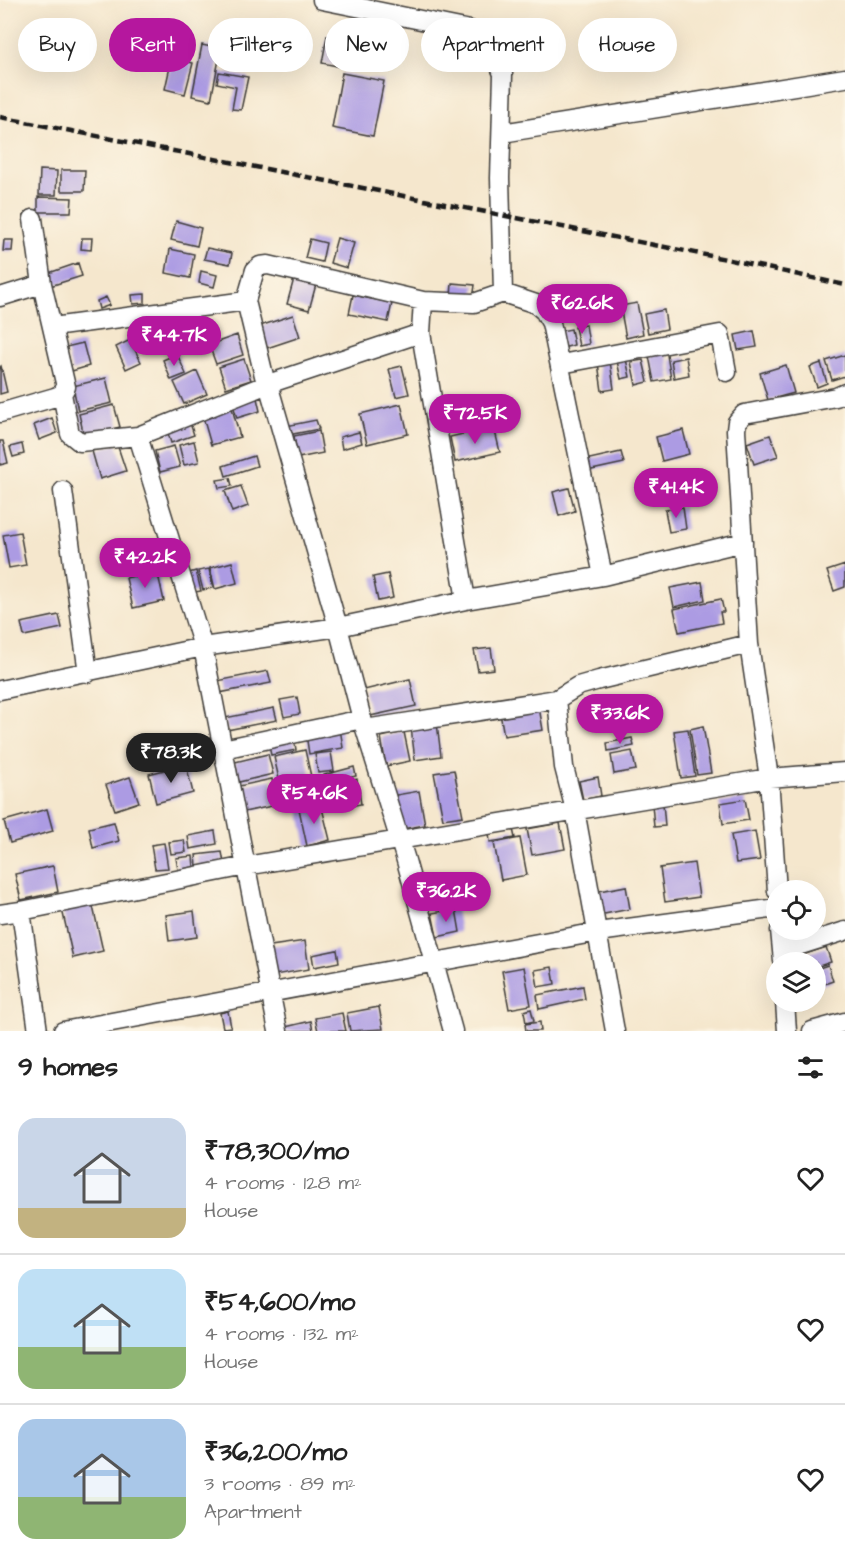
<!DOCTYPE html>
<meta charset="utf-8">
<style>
body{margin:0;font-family:"Architects Daughter",sans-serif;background:#f2f2f2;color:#222;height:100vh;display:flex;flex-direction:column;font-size:22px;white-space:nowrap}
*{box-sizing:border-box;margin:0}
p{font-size:20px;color:#767676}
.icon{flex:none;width:33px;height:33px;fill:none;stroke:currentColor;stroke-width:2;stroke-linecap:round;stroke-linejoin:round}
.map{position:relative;height:1031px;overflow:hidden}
.panel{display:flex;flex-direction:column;background:#fff;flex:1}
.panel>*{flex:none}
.hud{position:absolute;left:18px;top:18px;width:810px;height:54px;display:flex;gap:12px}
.controls{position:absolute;left:766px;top:880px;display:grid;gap:12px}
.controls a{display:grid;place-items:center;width:60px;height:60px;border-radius:50%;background:#fff;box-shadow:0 6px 24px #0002;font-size:30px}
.price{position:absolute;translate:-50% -51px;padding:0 14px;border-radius:21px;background:#b5179e;color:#fff;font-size:20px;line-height:39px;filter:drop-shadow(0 2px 3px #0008)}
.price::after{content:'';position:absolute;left:50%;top:36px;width:18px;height:14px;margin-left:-9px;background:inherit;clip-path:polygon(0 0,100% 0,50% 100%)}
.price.selected{background:#222;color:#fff}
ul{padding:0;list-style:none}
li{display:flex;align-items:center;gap:18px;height:150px;padding:0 18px}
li+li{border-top:2px solid #e0e0e0}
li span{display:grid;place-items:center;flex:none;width:168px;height:120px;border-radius:18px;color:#555}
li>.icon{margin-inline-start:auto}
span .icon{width:72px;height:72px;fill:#fffc;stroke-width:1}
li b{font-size:26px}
h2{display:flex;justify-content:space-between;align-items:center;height:72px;padding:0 18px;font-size:26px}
.pill{padding:0 21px;border-radius:27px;background:#fff;box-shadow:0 6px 24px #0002;font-size:21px;line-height:54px}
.pill.selected{background:#b5179e;color:#fff}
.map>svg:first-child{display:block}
</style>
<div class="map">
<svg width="845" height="1031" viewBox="0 0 845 1031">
<rect width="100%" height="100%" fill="#fcf5e5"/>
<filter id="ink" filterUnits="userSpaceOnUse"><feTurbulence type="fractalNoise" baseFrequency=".0167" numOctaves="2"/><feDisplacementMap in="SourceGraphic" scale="12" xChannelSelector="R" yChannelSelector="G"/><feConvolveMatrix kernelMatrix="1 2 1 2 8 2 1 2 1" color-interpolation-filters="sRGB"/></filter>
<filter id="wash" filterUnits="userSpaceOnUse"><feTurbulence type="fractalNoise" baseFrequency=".008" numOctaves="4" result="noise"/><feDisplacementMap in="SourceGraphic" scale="24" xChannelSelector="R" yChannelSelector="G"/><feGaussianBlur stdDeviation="1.35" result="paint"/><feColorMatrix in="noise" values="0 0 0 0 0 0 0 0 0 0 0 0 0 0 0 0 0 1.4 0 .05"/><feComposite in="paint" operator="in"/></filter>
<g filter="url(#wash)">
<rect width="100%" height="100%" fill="#f5e7cd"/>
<g id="blocks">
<path fill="#ac9be3" d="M327 36 353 41 347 68 322 63Z
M202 45 221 49 211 100 192 96Z
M172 58 193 63 185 94 165 89Z
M219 72 248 77 241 110 232 109 236 87 217 83Z
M342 73 384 81 373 136 332 128Z
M40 170 57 171 56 195H39Z
M61 170H85L84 191H61Z
M38 197 72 198 71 212H38Z
M176 221 201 228 197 246 171 240Z
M82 238H92L91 250 81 249Z
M337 238 354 243 347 268 330 263Z
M310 239 326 243 322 262 305 258Z
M4 240H13L12 251H3Z
M207 248 232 253 230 264 204 259Z
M170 249 194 254 190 278 166 273Z
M78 263 82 276 47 287 43 275Z
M201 271 217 275 214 287 199 283Z
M295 275 317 281 309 310 287 304Z
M452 283 475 285 473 299 451 297Z
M566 290 568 298 547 302 546 294Z
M145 294V303L133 304 132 295Z
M353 295 392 303 388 322 349 314Z
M106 297 110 305 99 309 97 301Z
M637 303 643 334 626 338 620 306Z
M664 310 667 329 648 333 644 314Z
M293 315 300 337 267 348 260 326Z
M586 325 589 344 579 346 575 327Z
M571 329 574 345 563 348 560 331Z
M754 331 757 347 738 350 735 335Z
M237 335 243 355 216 364 209 345Z
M130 340 141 362 126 369 116 347Z
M83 343 89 366 72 371 66 347Z
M666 349 671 379 654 382 649 356Z
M177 354 186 374 171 380 163 360Z
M845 355V376L832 380 826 361Z
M686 357 689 375 674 378 671 360Z
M244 359 251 380 226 388 219 367Z
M626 359 630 377 621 379 617 361Z
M643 360 648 382 636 385 631 362Z
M610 361 614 389 602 391 598 363Z
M821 363 827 383 817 387 810 367Z
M786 365 794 393 768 400 760 373Z
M1 366 7 392 0 394V367Z
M402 366 409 394 396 397 389 369Z
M197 371 207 394 184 404 174 382Z
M106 378 112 403 78 411 73 386Z
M256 394 260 411 237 418 232 401Z
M401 404 408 434 367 444 360 414Z
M114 405 120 427 84 436 79 414Z
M232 408 240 437 211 445 203 417Z
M52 418 57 433 39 440 34 425Z
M189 420 194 435 171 443 166 427Z
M316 420 319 429 288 435 286 426Z
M494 427 500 452 455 462 450 437Z
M683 430 689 454 662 461 656 437Z
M319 431 323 453 298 458 294 436Z
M359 432 362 443 342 449 340 437Z
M770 435 778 456 754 464 747 443Z
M0 441H3L8 463 0 465Z
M194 441 199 462 184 465 179 445Z
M22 444 24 454 13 457 10 447Z
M117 444 126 471 100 479 92 451Z
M174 446 180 467 160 472 155 451Z
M621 452 624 463 587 471 585 460Z
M254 456 257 466 226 476 223 466Z
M230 478 232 486 219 488 217 480Z
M241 486 248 506 232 512 225 491Z
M569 488 575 511 559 516 553 492Z
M683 507 686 529 669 532 665 510Z
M20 532 26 565 9 568 3 535Z
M232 562 237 583 215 589 210 568Z
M845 565V587L834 591 827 571Z
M209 569 213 588 203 590 198 571Z
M157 570 164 601 133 608 126 578Z
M196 571 201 591 190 593 185 574Z
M388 574 393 598 378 601 373 577Z
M702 582 705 600 674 607 670 588Z
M721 599 724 612H720L722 623 679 632 674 609Z
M59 615 62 628 24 636 21 623Z
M491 648 494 669 478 671 474 650Z
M268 671 271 683 219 693 217 681Z
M410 679 416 706 370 716 364 690Z
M297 697 300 714 284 717 280 700Z
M539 707 543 730 504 736 500 713Z
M274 708 277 720 227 730 225 718Z
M437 723 441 756 415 760 411 727Z
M703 726 711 773 697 775 690 729Z
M340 728 343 748 309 754 306 734Z
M688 729 695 776 681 778 674 731Z
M404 732 410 761 386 766 381 737Z
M294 737 296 750 271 755 268 742Z
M632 738 634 746 608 751 607 743Z
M144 748 147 760 138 762 134 750Z
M305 750 315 794 284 801 274 757Z
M632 751 636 770 614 774 611 755Z
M331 752 334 771 318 773 315 754Z
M268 754 273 774 239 782 235 762Z
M186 764 193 793 156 803 149 774Z
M354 767 356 776 326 783 324 775Z
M454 770 463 816 443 819 434 773Z
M130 777 139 802 115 810 106 785Z
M598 777 601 796 583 800 579 781Z
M272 779 277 805 244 812 239 786Z
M357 779 361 804 328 810 323 785Z
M419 791 425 825 402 829 396 795Z
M745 799 749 820 723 824 720 803Z
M663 803 665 826 654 827 652 804Z
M321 804 330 840 307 846 299 809Z
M47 809 53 831 10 843 4 821Z
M114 822 119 841 93 848 89 828Z
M560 823 565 849 532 855 527 829Z
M513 829 515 838 490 842 489 833Z
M215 831 217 844 190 849 188 836Z
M755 831 760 860 736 863 731 835Z
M520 838 527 875 501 880 494 843Z
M184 840 186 852 171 854 169 842Z
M164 843 168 868 155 869 151 845Z
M222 852 224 863 197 867 196 855Z
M193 856 194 867 178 870 176 858Z
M694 863 699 897 665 902 660 868Z
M53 866 58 892 21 900 15 874Z
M626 886 630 909 599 915 594 892Z
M455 891 456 904 427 909 425 896Z
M92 902 103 951 73 958 62 909Z
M456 909 460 932 437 937 432 913Z
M194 911 197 937 169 941 166 915Z
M305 941 309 969 269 976 264 947Z
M826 947 831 962 816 967V963H792L791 959Z
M337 950 339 962 314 967 312 955Z
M828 965 833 981 816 987V969Z
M524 967 531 1005 509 1009 502 971Z
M552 967 555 984 538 987 535 970Z
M583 986 585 999 539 1009 537 995Z
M379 1007 383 1029 350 1031 347 1013Z
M531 1009 534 1021 526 1023 524 1011Z
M228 1011 231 1027 223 1028 220 1013Z
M342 1013 346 1031H318L315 1018Z
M311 1021 313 1031H282L281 1028Z
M540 1022 541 1031H526L525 1024Z"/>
</g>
</g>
<g filter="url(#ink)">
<use href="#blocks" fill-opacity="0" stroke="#3d3a37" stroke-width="1.5"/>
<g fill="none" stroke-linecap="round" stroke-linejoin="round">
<g stroke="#3d3a37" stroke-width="21">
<path id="minor" d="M322 0 470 30 484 40 495 54 503 74 500 178 503 293
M502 133 845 78
M0 297 42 284
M423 301 421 333 466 600
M53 327 246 301
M561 364 720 334 727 372
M266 384 246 301 255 270 260 266 268 265 423 301 474 303 503 293 536 304 544 311 551 323 603 576
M268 384 421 333
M62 394 70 434 80 442 138 436
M0 413 55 397 62 394 66 387 42 284 33 219
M63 491 88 673
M0 690 203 647 338 627 466 600 603 576 743 542
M365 729 557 699
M223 749 362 719
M777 891 769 778 749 644 736 430 737 422 744 414 836 397 845 393
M21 911 246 866 399 840 769 778 845 772
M0 914 21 911 38 1031
M780 930 783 961
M782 951 845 931
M785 1002 787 1031
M63 1031 598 932 777 908
M278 1031 203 647 138 436 268 384 338 627 362 719 405 857 453 1031
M615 1031 575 810 564 767 557 699 578 686 599 680 749 644
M812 1031 845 1022"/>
</g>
<use href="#minor" stroke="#fff" stroke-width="18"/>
<path stroke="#1c1c1c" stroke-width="4.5" stroke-dasharray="9 4.5" stroke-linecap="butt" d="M0 117 726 259 845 285"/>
</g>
</g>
</svg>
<div class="controls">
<a><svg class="icon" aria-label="locate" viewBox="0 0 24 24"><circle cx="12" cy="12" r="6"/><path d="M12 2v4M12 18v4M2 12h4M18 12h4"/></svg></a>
<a><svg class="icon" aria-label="layers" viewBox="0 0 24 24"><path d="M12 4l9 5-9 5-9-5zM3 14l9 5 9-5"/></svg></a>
</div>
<b class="price" style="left:582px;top:335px">₹62.6K</b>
<b class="price" style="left:174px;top:367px">₹44.7K</b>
<b class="price" style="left:475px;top:445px">₹72.5K</b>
<b class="price" style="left:676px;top:519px">₹41.4K</b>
<b class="price" style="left:145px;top:589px">₹42.2K</b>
<b class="price" style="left:620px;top:745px">₹33.6K</b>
<b class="price selected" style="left:171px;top:784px">₹78.3K</b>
<b class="price" style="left:314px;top:825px">₹54.6K</b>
<b class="price" style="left:446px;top:923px">₹36.2K</b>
<div class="hud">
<a class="pill">Buy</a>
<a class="pill selected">Rent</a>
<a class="pill">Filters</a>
<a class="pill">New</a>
<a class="pill">Apartment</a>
<a class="pill">House</a>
</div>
</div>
<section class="panel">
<h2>9 homes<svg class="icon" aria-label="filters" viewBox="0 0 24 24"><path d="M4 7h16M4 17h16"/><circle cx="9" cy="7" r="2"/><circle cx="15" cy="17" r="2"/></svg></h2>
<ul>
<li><span style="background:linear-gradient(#c9d6e8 75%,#c2b280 0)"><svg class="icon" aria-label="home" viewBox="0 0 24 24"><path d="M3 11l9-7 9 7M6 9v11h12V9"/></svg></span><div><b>₹78,300/mo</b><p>4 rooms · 128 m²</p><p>House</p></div><svg class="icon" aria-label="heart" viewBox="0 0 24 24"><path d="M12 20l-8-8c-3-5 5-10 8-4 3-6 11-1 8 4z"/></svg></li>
<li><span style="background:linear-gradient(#bfe0f5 65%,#8fb573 0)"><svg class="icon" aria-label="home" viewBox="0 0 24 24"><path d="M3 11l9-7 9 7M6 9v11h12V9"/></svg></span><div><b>₹54,600/mo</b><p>4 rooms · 132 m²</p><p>House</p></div><svg class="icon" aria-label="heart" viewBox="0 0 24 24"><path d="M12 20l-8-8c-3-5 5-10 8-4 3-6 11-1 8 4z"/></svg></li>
<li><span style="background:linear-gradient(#a9c7e8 65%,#8fb573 0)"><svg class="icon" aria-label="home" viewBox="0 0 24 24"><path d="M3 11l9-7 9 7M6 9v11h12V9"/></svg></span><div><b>₹36,200/mo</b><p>3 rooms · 89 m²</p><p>Apartment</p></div><svg class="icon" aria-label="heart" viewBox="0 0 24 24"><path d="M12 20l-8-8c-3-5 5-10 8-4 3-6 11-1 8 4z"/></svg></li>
</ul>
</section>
